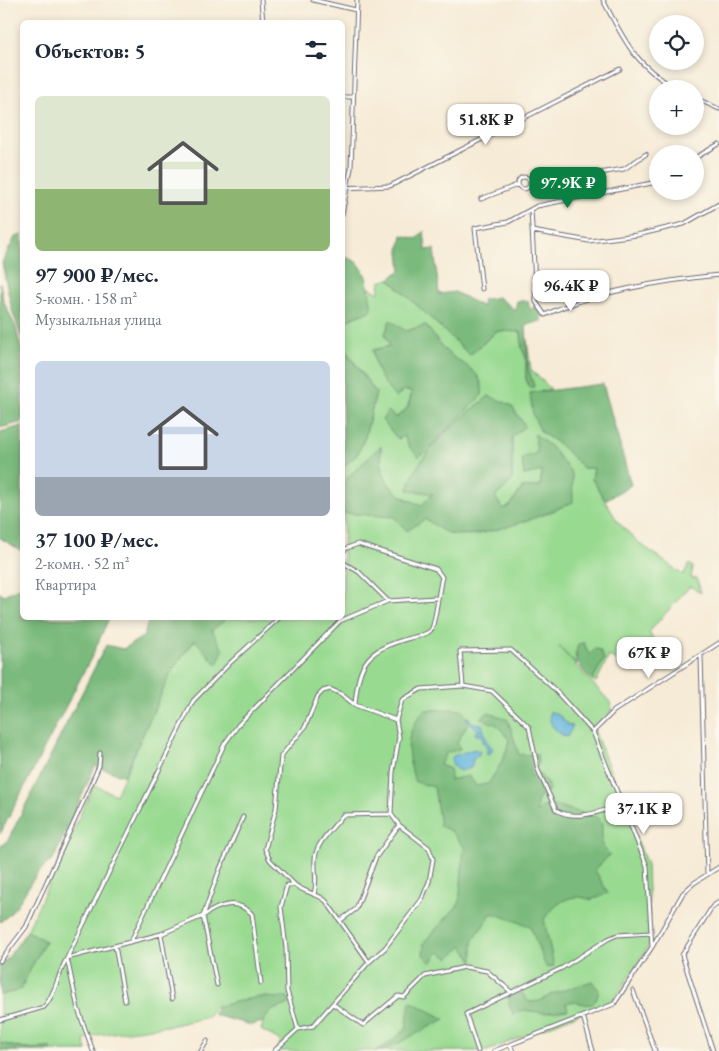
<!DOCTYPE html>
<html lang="ru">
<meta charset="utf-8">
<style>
body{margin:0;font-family:"EB Garamond",serif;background:#f6f6f7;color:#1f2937;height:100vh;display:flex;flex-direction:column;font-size:19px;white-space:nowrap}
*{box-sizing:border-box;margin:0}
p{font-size:16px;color:#747a83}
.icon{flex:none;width:28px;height:28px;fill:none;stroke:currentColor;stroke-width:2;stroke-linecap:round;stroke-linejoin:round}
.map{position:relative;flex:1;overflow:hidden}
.panel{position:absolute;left:20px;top:20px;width:325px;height:600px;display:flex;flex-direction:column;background:#fff;border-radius:8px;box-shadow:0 2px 8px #0003}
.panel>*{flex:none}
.controls{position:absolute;left:649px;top:15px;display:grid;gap:10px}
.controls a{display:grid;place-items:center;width:55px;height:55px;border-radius:50%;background:#fff;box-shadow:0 2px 8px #0003;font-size:25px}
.price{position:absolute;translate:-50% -42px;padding:0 11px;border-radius:10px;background:#fff;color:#222;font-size:16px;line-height:32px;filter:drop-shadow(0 1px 2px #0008)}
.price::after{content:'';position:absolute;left:50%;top:30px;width:15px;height:11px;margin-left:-8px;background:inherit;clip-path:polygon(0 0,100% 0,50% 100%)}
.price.current{background:#0b8043;color:#fff}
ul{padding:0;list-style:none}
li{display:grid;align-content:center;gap:10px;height:265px;padding:0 15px}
li span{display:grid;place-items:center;height:155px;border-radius:8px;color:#555}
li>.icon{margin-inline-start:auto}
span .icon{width:90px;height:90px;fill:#fffc;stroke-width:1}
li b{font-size:21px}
h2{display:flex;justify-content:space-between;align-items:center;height:60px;padding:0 15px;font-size:21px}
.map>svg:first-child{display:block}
</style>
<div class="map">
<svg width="719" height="1051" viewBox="0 0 719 1051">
<rect width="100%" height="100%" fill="#fbf7ec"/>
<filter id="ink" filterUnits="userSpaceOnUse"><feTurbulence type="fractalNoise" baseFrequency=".02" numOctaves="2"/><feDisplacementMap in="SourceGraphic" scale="10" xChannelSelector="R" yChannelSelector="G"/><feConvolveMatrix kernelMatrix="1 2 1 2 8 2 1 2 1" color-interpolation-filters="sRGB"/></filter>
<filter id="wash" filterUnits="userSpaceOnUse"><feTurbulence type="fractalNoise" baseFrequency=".0096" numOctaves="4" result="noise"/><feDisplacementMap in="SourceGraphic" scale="20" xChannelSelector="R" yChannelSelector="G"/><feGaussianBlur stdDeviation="1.12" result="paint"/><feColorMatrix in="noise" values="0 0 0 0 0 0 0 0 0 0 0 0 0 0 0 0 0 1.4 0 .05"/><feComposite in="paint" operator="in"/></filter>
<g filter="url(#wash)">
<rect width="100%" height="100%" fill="#f6ebd6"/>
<path fill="#99da91" stroke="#5e7e66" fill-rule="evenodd" d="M389 279 470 355 497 331 521 332 522 348 526 358V379L529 388 534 386 528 368 526 333 531 370 551 389 530 393 541 432 559 444 583 468H594L592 479 618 522 638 542 683 575 689 564 693 567 691 578 697 579 701 593 690 586 649 632 656 645 621 669 616 660 609 656 596 682 592 680 604 659 575 653 577 665 558 646 610 702 612 711 593 727 647 865 650 944 614 1000 487 1051H276L281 1041 261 1030 269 1002 215 1006 208 1017 173 1025 97 1035 84 1040 87 1051H50V1048L25 1049 0 1043V995L20 990 45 941 27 931 94 785 116 795 172 670 195 640 228 618H342L344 512 425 518 450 534 477 535 549 513 572 502 535 434 537 453 522 458 524 475 542 471 540 486 522 488 510 506 503 509 495 497 512 481V437L467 413 433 446 418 466 433 493 422 505C392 495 379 480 381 447L347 478 343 489V467L357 455 365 437 376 393 343 346V339L348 335 343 333V322L371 310 368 287 379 293 380 282ZM426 325C432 333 438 343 445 350 458 364 485 369 482 395L419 457 410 448 404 436 398 439 383 420C403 417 407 411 412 392L403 390 396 398 373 350 390 346 385 334 388 326 406 331Z"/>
<path fill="#7aba7b" stroke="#4e6e5b" d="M424 231 426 250 434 249 439 294 455 292 483 307 482 300 498 297 515 310 517 301H528L530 310 535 306 541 314V321L526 325 528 368 534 387 529 388 526 379V358L522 348 521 332 497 331 470 355 389 279 401 270 399 251 402 235 417 239Z
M22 235V338L12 310 2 263 15 237Z
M343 257C369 260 368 288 372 310L343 322Z
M0 283 3 300 16 328 22 352V422L0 428Z
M390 320 406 331 426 325C432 333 438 343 445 350 458 364 485 369 482 395L419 457 410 448 404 436 398 439 382 420 388 411 396 418 408 408 412 392 403 390 396 398C383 384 374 369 373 350L390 346 385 334Z
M342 346 376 393 365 437 357 455 343 467Z
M603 384 631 485 605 500 592 479 594 468H583L559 444 541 432 533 415 530 393Z
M489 396 511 405 525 426 512 437V481L495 497 503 509 510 506 522 488 540 486 542 471 524 475 522 458 537 453 535 434 551 447 572 473 573 502C544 515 482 540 451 534 442 532 432 523 425 519L407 531 394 517 343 513V489L347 478 381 446C379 479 391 496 422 505L433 494 408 490C415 454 461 418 489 396Z
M22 426V551L0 538V432Z
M22 586V618H109L92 656 0 834V593L4 595Z
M149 618H228L212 630 223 650 217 665 195 640 172 670 124 776 95 766 53 860C28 874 24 907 0 922V847L8 840 106 645 123 649 144 636Z
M584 643 589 655 595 649 600 650 604 659 592 680C580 668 573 661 578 644Z
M450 709 462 710 469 722 457 743 460 749 446 753 440 765 450 769 451 774 449 780 469 776 476 786 488 784C498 769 506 757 509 739L497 725 480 718 489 712 508 720 519 755 537 754 538 765 529 770 532 777 539 774 547 783 549 790 538 800 536 813 547 803 597 817 602 824V846L610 854 595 870 608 893 590 900C571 891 555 904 544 919L554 966 546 967 530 926 492 913 473 940V962L463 946 449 958 439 952 431 963 423 955 424 942 459 904 464 847 451 831 440 826 434 787 415 782C406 752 403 734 425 710Z
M27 931 45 941 20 990 0 995V964L7 959Z
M592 981 599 990C594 1016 582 998 566 1003L568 1010 545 1013 523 1010 514 1015 509 1005V994L522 993 529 1002 540 1001 552 994Z
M287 996 289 1004 271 1011 263 1022 251 1025 214 1015 216 1007C230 1003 245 999 260 997 271 996 273 1000 287 996Z
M410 1001 445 1019 383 1051H375L387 1045 406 1029Z
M0 1043 25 1049 51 1048V1051H3L0 1050Z"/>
<path fill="#5db2d9" stroke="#406a8a" d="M550 711 560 716 568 725 573 726 567 737C556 733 547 723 550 711Z
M467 716 473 723 482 724 487 742 493 748 490 754 486 753 488 749 483 742 482 735H476L475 732 480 731 468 721Z
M474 749 480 751 478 756 474 757 471 768 460 771C453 768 450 764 453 756Z"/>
</g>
<g filter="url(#ink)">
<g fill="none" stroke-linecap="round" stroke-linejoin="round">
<g stroke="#6c6871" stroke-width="5">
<path id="street" d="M261 0 263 22
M313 0 356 10
M603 0C624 40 635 66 677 89
M342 97H353
M695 98 719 109
M695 158 719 144
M518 183a6 6 0 1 1 12 0a6 6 0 1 1-12 0Z
M529 180 544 182 624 169 646 154
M342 188 390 186 620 69
M481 199 517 185
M531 209 536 302 545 315C592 292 667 280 719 275
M342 214 351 168 357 0
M532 231 589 241 637 235 684 224 719 204
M482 289 475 228 508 222 537 206 652 183 658 180
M342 552 347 548 358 544 436 569 442 577C439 587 435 626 431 630 427 635 417 636 410 638 367 650 359 661 355 704
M342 562 359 572 388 601
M701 656 707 873
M463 686 460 651 511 650 554 689 593 732 647 866 652 947
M593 732 614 711 719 643
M295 885C305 893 317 893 326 901L369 962
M314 895C318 878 314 874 315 859 315 844 334 827 343 815L391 814
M341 920 356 909 376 857 399 825
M161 934 172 999
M131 941 225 743 239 724 340 621 388 601 436 598
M115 946 125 1001
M0 961 26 927 85 798 99 766 100 753
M217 985 203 916C219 905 236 898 252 914L261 983
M633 990 655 1051
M333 1004 363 1025 398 996 404 997 425 976 465 967 487 971 511 992
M583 1016 593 1051
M0 1020 44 1007C56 994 58 973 67 958L161 934 203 916 219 871 243 817
M298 1029 313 1026 369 962 385 948 422 899 429 882 433 859 429 848 399 825 391 814 393 772 399 737 396 720 402 700 421 689 463 686 492 691 529 727 538 770 556 810C575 822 602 811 621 805
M510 1045 513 1051
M93 1051 78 1009 67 958 193 701 230 663 279 618
M201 1051 207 1041
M274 1051 298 1029 287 991 286 948 281 907 287 885H295L270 860 265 849 276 809 281 756 305 727 318 696 323 691 330 689 341 694 355 705 396 720
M478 1051 466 1014 562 968 608 939 617 935 651 933
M494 1051 614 1004 652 947 683 893 694 883 719 867
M713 1051 682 955 712 907 719 902"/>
</g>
<use href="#street" stroke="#fff" stroke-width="3"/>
</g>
</g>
</svg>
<div class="controls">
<a><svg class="icon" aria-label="locate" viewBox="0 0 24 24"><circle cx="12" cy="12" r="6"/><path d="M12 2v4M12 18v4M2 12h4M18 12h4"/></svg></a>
<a>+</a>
<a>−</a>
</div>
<b class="price" style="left:486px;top:146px">51.8K ₽</b>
<b class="price current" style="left:568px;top:209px">97.9K ₽</b>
<b class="price" style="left:571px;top:312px">96.4K ₽</b>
<b class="price" style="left:649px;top:679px">67K ₽</b>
<b class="price" style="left:644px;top:835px">37.1K ₽</b>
<section class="panel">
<h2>Объектов: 5<svg class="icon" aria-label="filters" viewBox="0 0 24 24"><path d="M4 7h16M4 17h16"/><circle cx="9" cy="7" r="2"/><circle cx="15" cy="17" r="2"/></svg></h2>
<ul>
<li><span style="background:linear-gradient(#dfe7d0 60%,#8fb573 0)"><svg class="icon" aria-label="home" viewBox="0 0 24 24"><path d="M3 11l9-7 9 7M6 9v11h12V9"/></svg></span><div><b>97 900 ₽/мес.</b><p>5-комн. · 158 m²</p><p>Музыкальная улица</p></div></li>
<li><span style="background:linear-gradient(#c9d6e8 75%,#9aa5b1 0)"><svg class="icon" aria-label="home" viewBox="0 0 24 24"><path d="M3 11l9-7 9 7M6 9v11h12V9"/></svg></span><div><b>37 100 ₽/мес.</b><p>2-комн. · 52 m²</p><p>Квартира</p></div></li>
</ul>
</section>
</div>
